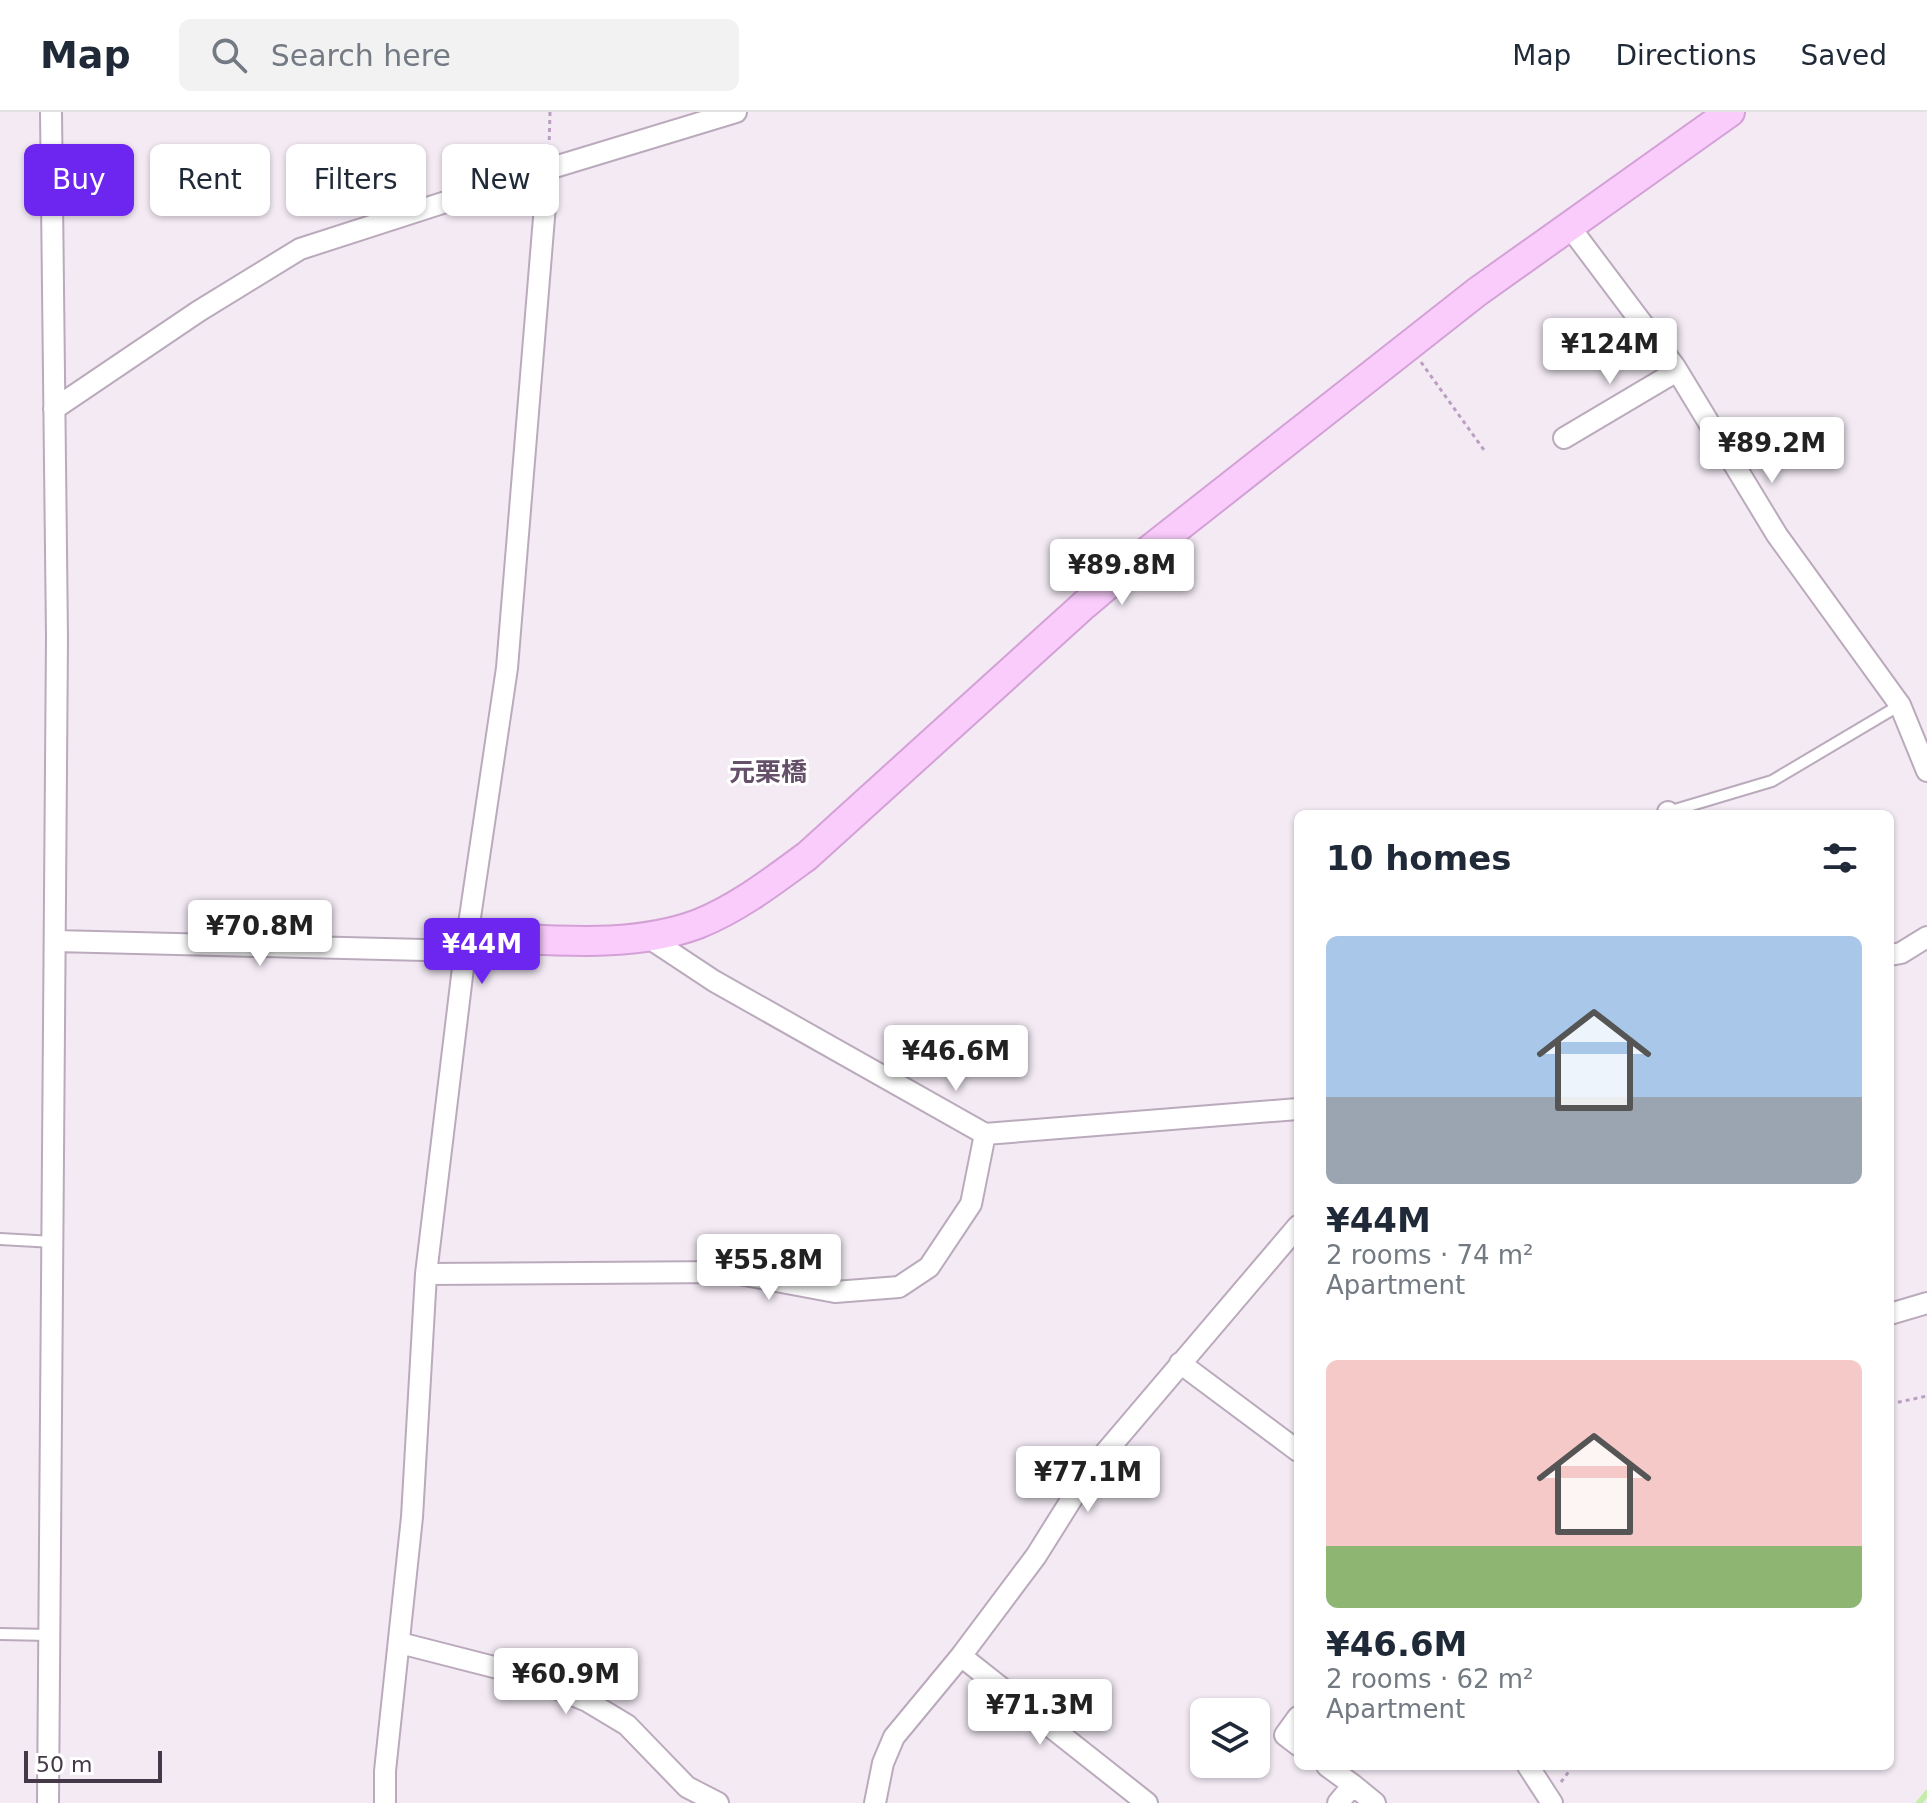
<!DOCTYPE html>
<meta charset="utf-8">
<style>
body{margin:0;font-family:"DejaVu Sans","Noto Sans JP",sans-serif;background:#f2f2f3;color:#1f2937;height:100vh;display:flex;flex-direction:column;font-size:30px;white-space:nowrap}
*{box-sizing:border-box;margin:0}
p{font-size:26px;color:#747a83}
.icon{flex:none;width:44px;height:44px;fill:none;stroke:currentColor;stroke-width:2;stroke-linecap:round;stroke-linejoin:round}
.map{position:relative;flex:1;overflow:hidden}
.panel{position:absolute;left:1294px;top:698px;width:600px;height:960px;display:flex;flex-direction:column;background:#fff;border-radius:12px;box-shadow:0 2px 6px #0004}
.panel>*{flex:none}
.guide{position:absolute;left:24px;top:32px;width:760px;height:72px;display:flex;gap:16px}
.fabs{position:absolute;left:1190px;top:1586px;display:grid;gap:16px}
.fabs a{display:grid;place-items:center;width:80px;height:80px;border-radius:12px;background:#fff;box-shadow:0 2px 6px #0004;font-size:40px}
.scale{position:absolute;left:24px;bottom:20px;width:138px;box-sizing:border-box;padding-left:8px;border:4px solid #453848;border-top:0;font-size:22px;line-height:28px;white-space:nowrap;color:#453848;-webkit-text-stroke:6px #fff;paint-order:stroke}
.price{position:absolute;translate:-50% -68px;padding:0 18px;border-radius:8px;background:#fff;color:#222;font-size:26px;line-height:52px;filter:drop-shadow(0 2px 4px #0008)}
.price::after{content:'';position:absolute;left:50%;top:48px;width:24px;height:18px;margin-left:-12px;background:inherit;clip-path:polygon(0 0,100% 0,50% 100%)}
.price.current{background:#6d26ef;color:#fff}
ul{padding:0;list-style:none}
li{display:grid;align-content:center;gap:16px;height:424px;padding:0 32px}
li span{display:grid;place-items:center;height:248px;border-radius:12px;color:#555}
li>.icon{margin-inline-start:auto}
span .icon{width:144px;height:144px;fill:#fffc;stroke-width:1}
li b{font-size:34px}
h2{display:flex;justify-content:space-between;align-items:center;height:96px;padding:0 32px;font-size:34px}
.chip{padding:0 28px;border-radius:12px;background:#fff;box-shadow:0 2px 6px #0004;font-size:28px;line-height:72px}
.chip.current{background:#6d26ef;color:#fff}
header{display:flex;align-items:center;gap:48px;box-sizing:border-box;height:112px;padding:0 40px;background:#fff;border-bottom:2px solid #e0e1e3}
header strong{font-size:38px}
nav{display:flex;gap:44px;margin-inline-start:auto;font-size:28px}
.search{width:560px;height:72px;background:#f2f2f3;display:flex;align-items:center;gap:20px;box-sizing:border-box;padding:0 28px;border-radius:12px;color:#747a83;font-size:30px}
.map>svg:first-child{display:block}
</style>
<header>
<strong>Map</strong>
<div class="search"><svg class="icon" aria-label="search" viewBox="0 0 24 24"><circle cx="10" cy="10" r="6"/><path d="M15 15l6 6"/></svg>Search here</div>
<nav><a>Map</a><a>Directions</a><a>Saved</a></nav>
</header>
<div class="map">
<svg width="1927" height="1691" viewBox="0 0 1927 1691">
<rect width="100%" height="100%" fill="#f3eaf4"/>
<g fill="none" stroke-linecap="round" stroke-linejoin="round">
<path stroke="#c4edaa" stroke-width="6" d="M1919 1691 1927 1681"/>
<g stroke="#baaabc" stroke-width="14">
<path id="lane" d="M1668 700 1772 669 1900 593
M0 1127 54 1130
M0 1522 50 1523"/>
</g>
<g stroke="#baaabc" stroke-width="24">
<path id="street" d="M1569 114 1675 255 1777 423 1900 593 1927 659
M54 297 199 199 300 137 548 57 736 0
M1564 326 1677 259
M1668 700V702
M646 824 714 869 985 1022 1298 997
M56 829 465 839
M1890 843 1901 841 1927 825
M426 1162 729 1160 835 1180 899 1175 929 1155 971 1092 985 1022
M1890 1202 1927 1191
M1180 1251 1298 1339
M400 1531 521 1562 587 1589 627 1613 687 1675 718 1691
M961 1544 1147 1691
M1298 1605 1285 1623 1298 1633
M1327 1654 1353 1673
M1528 1654 1552 1691
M48 1691 57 526 51 0
M385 1691V1659L412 1405 426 1162 465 839 507 556 548 57
M875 1691 883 1651 894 1625 961 1544 1036 1444 1088 1361 1298 1114
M1338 1691 1353 1673 1375 1691"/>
</g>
<g stroke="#d4a1d7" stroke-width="32">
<path id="secondary" d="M467 825C541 826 626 839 698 812 738 796 773 769 807 744L1084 493 1144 442 1477 180 1730 0"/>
</g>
<path stroke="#bb9fc0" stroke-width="3" stroke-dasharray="4 4" stroke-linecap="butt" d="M549 36 550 0
M1421 250 1484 338
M1890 1292 1927 1284
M1561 1670 1573 1654"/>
<use href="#lane" stroke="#fff" stroke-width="10"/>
<use href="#street" stroke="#fff" stroke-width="20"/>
<use href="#secondary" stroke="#faccfc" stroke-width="28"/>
</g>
<g text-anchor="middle" stroke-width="6" stroke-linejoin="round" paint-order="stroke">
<g font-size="26" font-weight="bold" fill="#65506a" stroke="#fff">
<text x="768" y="669">元栗橋</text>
</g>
</g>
</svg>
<div class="fabs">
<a><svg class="icon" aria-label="layers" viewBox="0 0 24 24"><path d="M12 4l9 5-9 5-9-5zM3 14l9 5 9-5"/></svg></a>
</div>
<div class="scale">50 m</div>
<b class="price" style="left:1610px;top:274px">¥124M</b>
<b class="price" style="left:1772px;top:373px">¥89.2M</b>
<b class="price" style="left:1122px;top:495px">¥89.8M</b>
<b class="price" style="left:260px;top:856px">¥70.8M</b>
<b class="price current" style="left:482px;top:874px">¥44M</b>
<b class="price" style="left:956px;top:981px">¥46.6M</b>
<b class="price" style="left:769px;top:1190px">¥55.8M</b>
<b class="price" style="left:1088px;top:1402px">¥77.1M</b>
<b class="price" style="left:566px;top:1604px">¥60.9M</b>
<b class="price" style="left:1040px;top:1635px">¥71.3M</b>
<div class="guide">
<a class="chip current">Buy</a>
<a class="chip">Rent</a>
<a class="chip">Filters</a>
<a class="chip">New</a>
</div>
<section class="panel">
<h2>10 homes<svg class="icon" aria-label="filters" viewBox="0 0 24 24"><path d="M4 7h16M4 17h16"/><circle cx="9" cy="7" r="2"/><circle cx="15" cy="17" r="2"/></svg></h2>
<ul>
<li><span style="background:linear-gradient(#a9c7e8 65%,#9aa5b1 0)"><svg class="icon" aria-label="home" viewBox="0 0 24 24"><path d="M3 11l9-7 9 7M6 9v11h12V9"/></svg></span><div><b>¥44M</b><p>2 rooms · 74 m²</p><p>Apartment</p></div></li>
<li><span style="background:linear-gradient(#f6c9c9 75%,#8fb573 0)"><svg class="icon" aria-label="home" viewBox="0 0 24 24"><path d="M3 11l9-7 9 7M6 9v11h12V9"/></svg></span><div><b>¥46.6M</b><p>2 rooms · 62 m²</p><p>Apartment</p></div></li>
</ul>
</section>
</div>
